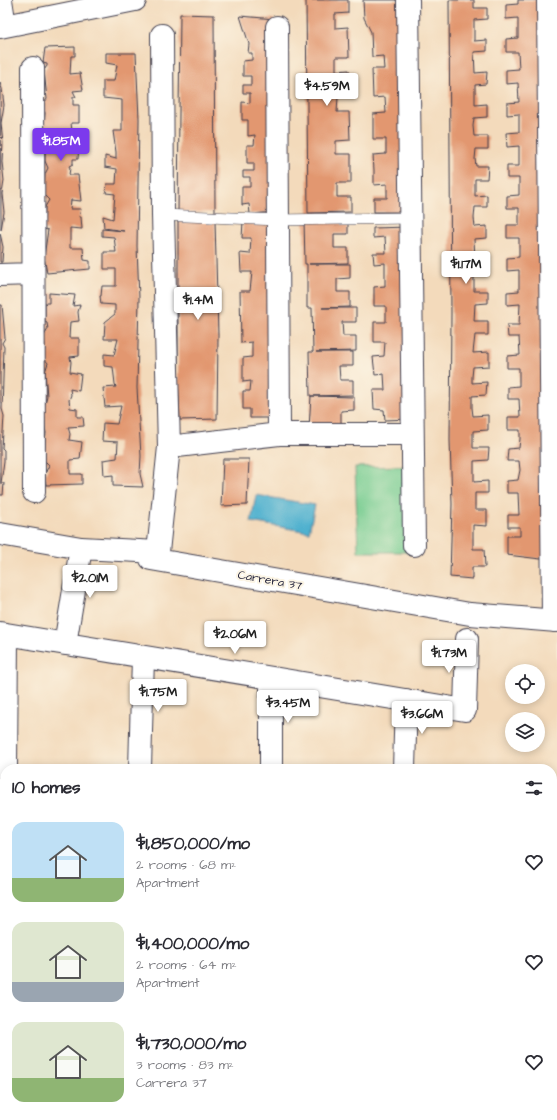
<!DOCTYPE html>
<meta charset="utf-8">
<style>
body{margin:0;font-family:"Architects Daughter",sans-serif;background:#f7f7f7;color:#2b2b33;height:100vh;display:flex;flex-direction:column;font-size:15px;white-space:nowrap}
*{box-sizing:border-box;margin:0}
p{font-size:13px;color:#7c7c81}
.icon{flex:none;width:22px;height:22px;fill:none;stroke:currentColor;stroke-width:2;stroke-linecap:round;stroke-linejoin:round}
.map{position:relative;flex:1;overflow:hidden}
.side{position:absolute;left:0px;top:764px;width:557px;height:356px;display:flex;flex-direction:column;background:#fff;border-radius:16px 16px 0 0;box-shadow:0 2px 10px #0003}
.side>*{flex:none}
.buttons{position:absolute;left:505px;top:664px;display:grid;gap:8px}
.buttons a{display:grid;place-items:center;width:40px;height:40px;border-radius:50%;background:#fff;box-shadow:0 2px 10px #0003;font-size:20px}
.price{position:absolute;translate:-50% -34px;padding:0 9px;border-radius:4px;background:#fff;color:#222;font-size:13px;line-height:26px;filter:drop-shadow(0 1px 2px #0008)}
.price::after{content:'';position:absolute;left:50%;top:24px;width:12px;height:9px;margin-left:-6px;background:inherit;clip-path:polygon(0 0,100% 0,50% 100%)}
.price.selected{background:#7c3aed;color:#fff}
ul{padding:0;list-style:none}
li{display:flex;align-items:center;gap:12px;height:100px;padding:0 12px}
li span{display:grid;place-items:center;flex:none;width:112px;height:80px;border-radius:12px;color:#555}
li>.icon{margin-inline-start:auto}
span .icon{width:48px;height:48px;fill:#fffc;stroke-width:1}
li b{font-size:17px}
h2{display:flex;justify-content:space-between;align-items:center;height:48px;padding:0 12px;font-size:17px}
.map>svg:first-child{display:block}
</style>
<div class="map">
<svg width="557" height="1120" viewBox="0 0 557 1120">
<rect width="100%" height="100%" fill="#fcf5e5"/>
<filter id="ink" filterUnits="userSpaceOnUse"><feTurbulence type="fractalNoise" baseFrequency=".025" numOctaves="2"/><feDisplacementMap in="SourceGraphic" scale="8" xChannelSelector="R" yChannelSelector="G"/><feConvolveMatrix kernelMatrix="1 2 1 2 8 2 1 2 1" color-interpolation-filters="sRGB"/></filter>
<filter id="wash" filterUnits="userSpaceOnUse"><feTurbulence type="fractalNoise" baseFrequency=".012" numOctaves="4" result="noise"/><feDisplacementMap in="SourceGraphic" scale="16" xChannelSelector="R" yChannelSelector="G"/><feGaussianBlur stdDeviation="0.9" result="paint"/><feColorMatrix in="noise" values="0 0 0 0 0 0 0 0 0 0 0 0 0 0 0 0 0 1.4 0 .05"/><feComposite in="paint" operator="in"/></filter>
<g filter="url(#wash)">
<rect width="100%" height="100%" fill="#f3dabb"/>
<path fill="#76cc90" stroke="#4c7766" d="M410 466 412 552H358L355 467Z"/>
<path fill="#50b1cf" stroke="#396a85" d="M256 495 315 505 309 532 251 522Z"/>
<g id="blocks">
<path fill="#e29770" d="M306 0H348V13L335 14V28L348 27 349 57H336V71L349 70 351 97H338L337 112H349L350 140 336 141V154H351V183H337V197H351V212L308 213Z
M363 0H394L404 2 409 212H374V198H387V184L374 185V170L373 155 386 154V139H373V114L386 113 385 97 373 98 372 69H384L383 56 372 57 371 32 364 18Z
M449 0H474V8H487V19L474 20V41L487 40V51L474 52 475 73 487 72 486 84 475 85V105L487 104V117L474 118 473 126 474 136H488V149H476L475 159 476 166H488L487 179H475V196L487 195V207H475L474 218 475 227 487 226V238L474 239 475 260 487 259V271L474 272V291H488V303L475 304 474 321H488V335H475L473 353 489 352V366L473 367 472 377V383L487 382 486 395 472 396V408L473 416 488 415V430L473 431V448H489L488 460 474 461V482L488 481V493H475V510H487V526L473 525V549H484L485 567H472V579L450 577 452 504 450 440 451 314Z
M518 0H547L549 560 507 555V536H520V527H508V515H519L518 493H507V481L518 480 520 470 519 461H507L508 449 519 448 520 439V430H508V417H520L519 399H508V387L519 386V368H507V356L520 355 519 337H508L507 325H519L520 304 507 305V292L519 291V270L507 271V258L519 257V238H507V225H519V208H507V196L519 195V178H507V166H519V146L507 147 506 133 519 132V114L507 115V103L519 102 518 83 506 84V70L519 69 518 52H506V39L518 38V18L506 19V5L518 4Z
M180 14 214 15 215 212 178 213Z
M240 16 275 19 276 212 250 214 249 204 242 205V187H250V177H243V171H254V163H247V145H254L255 135 248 136V120H242V102L250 103V93H243V85H251V76H243V61L252 60V53H248L249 44Z
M75 47V56H71L70 74 80 73 83 90 73 91 76 97H73V105H79V123H71L72 131 70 141 79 143 78 159H73V164L69 166 70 168 69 175H78L81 201 71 200 70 209H81L79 217H81L82 229 70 228V248H83L84 260 90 261V269L47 273 44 257 48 230 44 229 45 207 49 200 44 195 45 174 48 168 45 161V141L47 132 44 127 45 113 43 105 47 99 44 70 47 66V64L43 63 45 48Z
M106 53H136L139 119 137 246 139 298 137 388 141 456 140 474 143 487 113 486V475L104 476 103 460 117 458 118 442 102 441 103 423 117 424 121 406 105 407 103 388 116 387 115 384 113 367 104 366V354L114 355 118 339H104L105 322 115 314V305L101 304 100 296H101L102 286H116V269H104V252H116L114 237 102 236V229L124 231 104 228 103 216 113 219 115 194 106 193 107 184H116L117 169 105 167V156L116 159V152L113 131H122V100L103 98V81H114L117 65 106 63Z
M0 82 2 89 4 105 1 123 3 142 2 162 4 181 2 194 4 212 1 230Z
M178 220 215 221 218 335 217 419 180 420 178 376Z
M304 220 348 221V234H334V248H348V263L309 264H350V278L337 279V292H350V307L322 308H356V322H342L343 336H356V351L316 352H353V366H339L340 380H353V395L310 396 309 352H313L312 308H307V264H305Z
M243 221 275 225 277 418H250V409H243V391H250L251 381 243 382V358L252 357V342L241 343 240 291H250L252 272H241L240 253 250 254 251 238H242Z
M409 227 411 419 385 420 384 410 374 409 373 390H385L384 374 375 375 373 357 384 356 385 342H374V322H386V306H374V287L385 286V263L374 264 373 253H386L385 237 373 238V228Z
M0 233 3 247 2 262H0Z
M49 293 75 295 73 306 80 305 78 312 79 321 70 322 69 338H79V356L70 357 71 362 70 372 81 374 79 391 70 389 71 395 69 400 70 408 77 409V417H83L84 426 68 427 70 434 69 440 82 442 80 459 70 460V474H82V484L46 485 45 474 49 465 44 460 45 440 46 433 45 427 44 407 47 396 45 372 48 363 44 358 45 346 44 336 48 329 47 323 45 322V303H49Z
M0 305H2L5 338 2 343 4 347 2 409 4 416 2 448 4 450V461L1 483H4L3 495H0Z
M311 396 354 397V410L341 411V424L309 428Z
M223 459H249L247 505 221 506Z"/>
</g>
</g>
<g filter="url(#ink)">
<use href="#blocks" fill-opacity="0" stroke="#413e4e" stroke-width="1"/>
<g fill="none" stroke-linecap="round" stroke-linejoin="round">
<g stroke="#413e4e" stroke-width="12">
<path id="service" d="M163 215 278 220 410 218"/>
</g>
<g stroke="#413e4e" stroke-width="24">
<path id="minor" d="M1 0 5 26
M408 0 414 545
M548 0 553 621
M0 27 135 0
M277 27 279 434
M33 68 34 492
M0 275 33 274
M169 447 279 434H412
M0 534 81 548 158 552 151 559 470 614 557 621
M158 552 169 447 163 215 162 35
M0 633 465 710 467 639
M65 644 81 548
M6 769 7 635
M140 769 143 657
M271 769V678
M404 769 406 700
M5 935V915"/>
</g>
<use href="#service" stroke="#fff" stroke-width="11"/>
<use href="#minor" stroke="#fff" stroke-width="22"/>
</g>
</g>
<g text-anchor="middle" stroke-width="4" stroke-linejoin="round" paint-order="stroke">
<g font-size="12" fill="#22223b" stroke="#fcf5e5">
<text transform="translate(270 580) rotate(10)" y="4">Carrera 37</text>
</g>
</g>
</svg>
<div class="buttons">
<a><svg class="icon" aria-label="locate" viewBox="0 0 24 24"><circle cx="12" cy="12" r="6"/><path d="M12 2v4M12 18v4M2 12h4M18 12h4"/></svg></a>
<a><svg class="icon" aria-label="layers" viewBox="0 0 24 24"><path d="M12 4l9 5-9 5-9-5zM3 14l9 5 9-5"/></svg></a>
</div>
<b class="price" style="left:327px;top:107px">$4.59M</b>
<b class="price selected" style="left:61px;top:162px">$1.85M</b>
<b class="price" style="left:466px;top:285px">$1.17M</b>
<b class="price" style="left:198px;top:321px">$1.4M</b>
<b class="price" style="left:90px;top:599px">$2.01M</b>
<b class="price" style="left:235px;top:655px">$2.06M</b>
<b class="price" style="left:449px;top:674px">$1.73M</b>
<b class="price" style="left:158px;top:713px">$1.75M</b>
<b class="price" style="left:288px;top:724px">$3.45M</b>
<b class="price" style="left:422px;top:735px">$3.66M</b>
<section class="side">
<h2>10 homes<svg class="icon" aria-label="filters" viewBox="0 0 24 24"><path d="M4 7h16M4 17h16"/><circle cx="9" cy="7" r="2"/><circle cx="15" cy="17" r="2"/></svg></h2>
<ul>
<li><span style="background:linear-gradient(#bfe0f5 70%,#8fb573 0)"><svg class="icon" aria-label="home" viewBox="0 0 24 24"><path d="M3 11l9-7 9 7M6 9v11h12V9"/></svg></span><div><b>$1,850,000/mo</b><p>2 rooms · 68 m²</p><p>Apartment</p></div><svg class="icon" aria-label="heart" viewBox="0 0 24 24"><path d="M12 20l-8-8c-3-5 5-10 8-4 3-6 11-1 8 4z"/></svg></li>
<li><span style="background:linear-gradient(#dfe7d0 75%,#9aa5b1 0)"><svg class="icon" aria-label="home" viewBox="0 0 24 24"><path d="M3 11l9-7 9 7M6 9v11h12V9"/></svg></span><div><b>$1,400,000/mo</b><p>2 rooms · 64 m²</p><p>Apartment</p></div><svg class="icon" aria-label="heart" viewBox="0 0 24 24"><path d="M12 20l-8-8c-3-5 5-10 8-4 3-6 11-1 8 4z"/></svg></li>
<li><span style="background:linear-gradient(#dfe7d0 70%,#8fb573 0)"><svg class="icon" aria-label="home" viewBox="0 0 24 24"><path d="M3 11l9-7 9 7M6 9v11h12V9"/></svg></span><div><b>$1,730,000/mo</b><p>3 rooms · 83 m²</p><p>Carrera 37</p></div><svg class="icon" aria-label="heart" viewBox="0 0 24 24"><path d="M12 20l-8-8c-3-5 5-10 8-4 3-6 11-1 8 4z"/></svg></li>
</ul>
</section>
</div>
